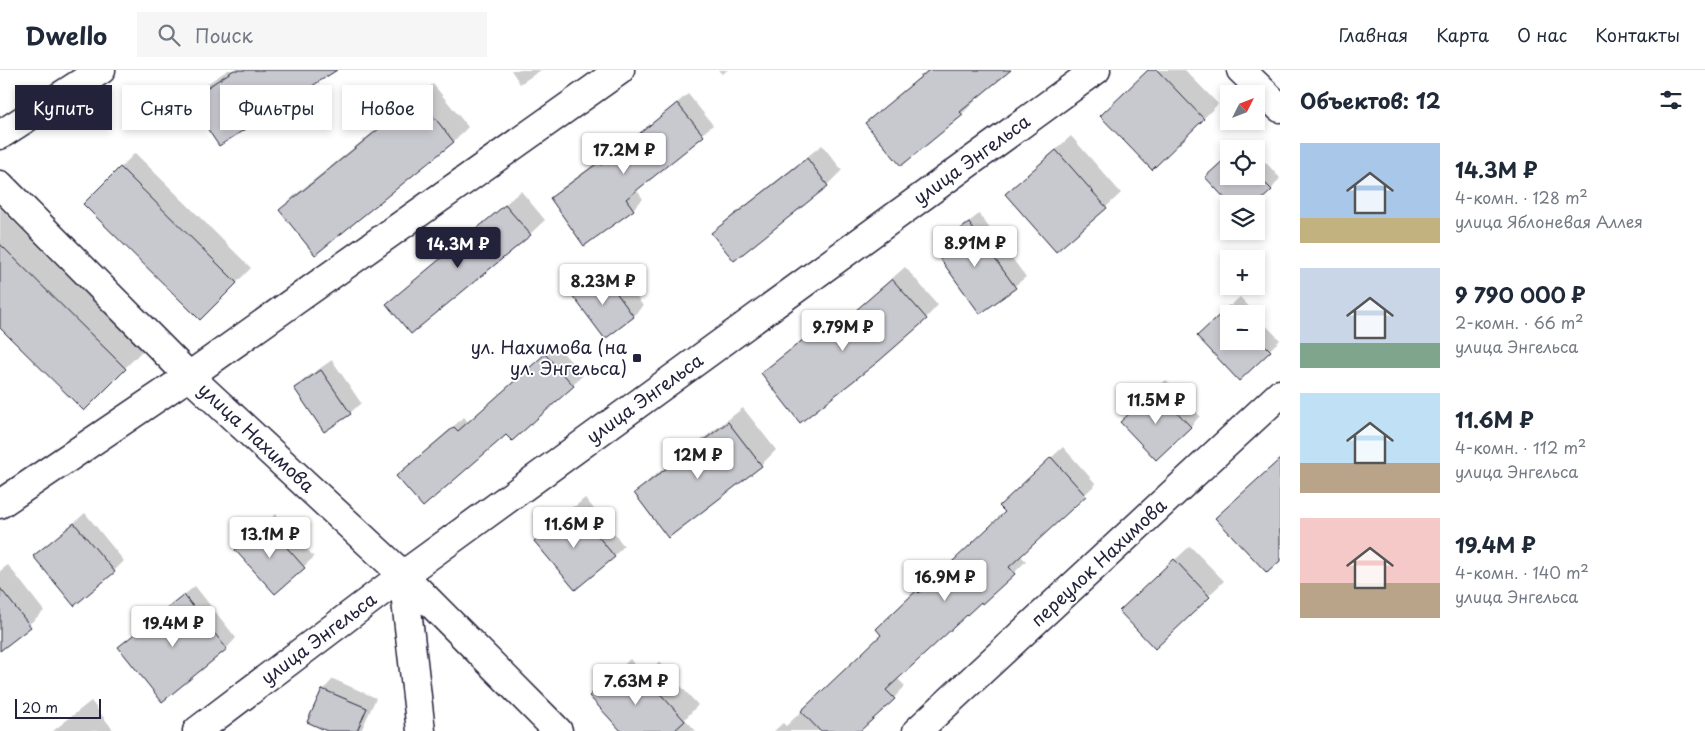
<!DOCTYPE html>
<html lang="ru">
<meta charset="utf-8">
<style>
body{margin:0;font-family:"Playpen Sans",sans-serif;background:#f6f6f7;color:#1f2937;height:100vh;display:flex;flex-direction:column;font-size:19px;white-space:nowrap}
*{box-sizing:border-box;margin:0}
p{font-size:16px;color:#747a83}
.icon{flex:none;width:28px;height:28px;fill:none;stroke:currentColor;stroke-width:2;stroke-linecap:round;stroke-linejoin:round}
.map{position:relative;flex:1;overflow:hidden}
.sheet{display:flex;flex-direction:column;background:#fff;width:425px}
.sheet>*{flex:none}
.guide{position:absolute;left:15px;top:15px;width:475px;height:45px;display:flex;gap:10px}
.needle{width:32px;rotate:48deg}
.controls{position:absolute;left:1220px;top:15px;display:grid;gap:10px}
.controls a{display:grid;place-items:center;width:45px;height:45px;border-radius:0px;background:#fff;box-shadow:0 2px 8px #0003;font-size:25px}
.scale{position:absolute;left:15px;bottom:12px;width:86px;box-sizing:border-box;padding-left:5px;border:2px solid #22223b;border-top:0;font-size:14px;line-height:18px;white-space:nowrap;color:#22223b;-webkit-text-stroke:4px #fff;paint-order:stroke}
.price{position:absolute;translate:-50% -42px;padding:0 11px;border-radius:5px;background:#fff;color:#222;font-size:16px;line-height:32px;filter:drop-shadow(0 1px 2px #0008)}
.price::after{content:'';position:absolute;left:50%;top:30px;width:15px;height:11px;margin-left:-8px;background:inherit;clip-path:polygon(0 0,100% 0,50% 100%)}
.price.selected{background:#22223b;color:#fff}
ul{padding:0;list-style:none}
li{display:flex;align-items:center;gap:15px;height:125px;padding:0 20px}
li span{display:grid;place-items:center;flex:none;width:140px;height:100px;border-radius:0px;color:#555}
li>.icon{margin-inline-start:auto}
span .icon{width:60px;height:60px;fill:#fffc;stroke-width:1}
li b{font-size:21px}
h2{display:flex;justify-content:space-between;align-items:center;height:60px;padding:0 20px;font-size:21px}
.chip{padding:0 18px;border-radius:0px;background:#fff;box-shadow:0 2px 8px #0003;font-size:18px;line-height:45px}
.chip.selected{background:#22223b;color:#fff}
header{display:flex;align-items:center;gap:30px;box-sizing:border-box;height:70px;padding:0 25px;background:#fff;border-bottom:1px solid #e0e1e3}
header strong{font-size:24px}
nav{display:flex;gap:28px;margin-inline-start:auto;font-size:18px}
.search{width:350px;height:45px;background:#f6f6f7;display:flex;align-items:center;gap:12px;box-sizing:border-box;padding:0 18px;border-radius:0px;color:#747a83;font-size:19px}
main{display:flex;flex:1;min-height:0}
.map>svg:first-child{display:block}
</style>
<header>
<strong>Dwello</strong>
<div class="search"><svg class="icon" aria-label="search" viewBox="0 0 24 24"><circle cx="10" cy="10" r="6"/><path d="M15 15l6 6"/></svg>Поиск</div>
<nav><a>Главная</a><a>Карта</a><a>О нас</a><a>Контакты</a></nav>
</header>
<main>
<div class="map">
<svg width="1280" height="661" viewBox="0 0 1280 661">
<rect width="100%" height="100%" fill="#fff"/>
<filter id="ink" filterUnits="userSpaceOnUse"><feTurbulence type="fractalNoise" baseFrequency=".02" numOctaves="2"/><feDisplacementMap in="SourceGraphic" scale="10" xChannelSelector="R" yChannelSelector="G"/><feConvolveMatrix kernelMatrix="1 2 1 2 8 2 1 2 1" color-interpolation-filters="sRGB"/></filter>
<g filter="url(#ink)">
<path fill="#0003" d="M228 0H335L190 30 205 15Z
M511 0H541L520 14Z
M718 0H728L722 4Z
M928 0H1009L973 30 975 31 962 44 867 53Z
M1149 0H1185L1218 34 1203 49Z
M433 14 468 57 453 72 281 140 295 125Z
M688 24 713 55 636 119 643 129 633 139 552 128 562 118 610 83 611 86Z
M1071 66 1121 123 1106 137 1022 110Z
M1246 70 1254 79H1237Z
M822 75 842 100 827 115 734 189 713 163 728 149Z
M1256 82 1280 108 1271 120 1229 106H1256Z
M135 83 251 198 200 249 85 134Z
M521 121 545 150 530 164 387 234Z
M0 138 143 280 84 339 0 256Z
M979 144 1026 207 980 243 934 179Z
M613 194 643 236 633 246 574 225Z
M905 197 938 235 926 248 763 303 831 246 839 255Z
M1240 227 1256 244H1229V271H1256V245L1280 270 1239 309 1208 256Z
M556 275 583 305 573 315 506 363 408 396 464 347 468 352Z
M332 290 361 333 350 343 296 318 306 308Z
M1166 310 1200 346 1190 357 1132 342Z
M743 338 776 380 761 395 636 423 650 409Z
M1063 377 1096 414 1020 485 1026 491 1014 503 982 532 981 530 897 608 905 616 894 628 858 661H774L783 653 786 656 883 565 889 548 929 510 932 512 1006 442 1012 424Z
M585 428 624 476 614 486 546 461Z
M85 443 124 491 114 501 35 487Z
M276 444 314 487 275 523 247 470Z
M1190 476 1224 511 1155 577 1136 526Z
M8 495 44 541 0 580V501Z
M195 516 236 568 226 579 120 577Z
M630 589 645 606 659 592 698 635 685 649 696 661H623L606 612Z
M333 609 376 628 361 661H330L323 620Z
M91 631 114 661H53Z"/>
<path fill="#c8c8cf" stroke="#22223b" d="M234 0H337L219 76 188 30Z
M929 0H1011L960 42 963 45 901 96 865 53Z
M1148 0H1157L1204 49 1152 100 1100 46Z
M418 27 454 72 315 185 279 140Z
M677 33 704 66 626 129 634 140 584 176 550 128 599 92 601 95Z
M1056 80 1107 138 1056 182 1005 124Z
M1229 85V106H1256V104L1272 120 1257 134H1230L1205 107Z
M807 88 828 116 734 191 711 163Z
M120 97 237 213 200 250 83 134Z
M505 135 531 165 411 264 386 234Z
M969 153 1016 218 980 244 933 179Z
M0 174 126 299 84 341 0 258Z
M602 203 634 247 605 269 572 225Z
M892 209 927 249 879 291 800 353 761 303 818 258 825 267Z
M1229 236 1236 244H1229V271H1256V266L1271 281 1239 311 1197 266Z
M545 284 574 316 512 371 506 365 423 437 396 406 454 357 458 361Z
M321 300 351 344 324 362 294 318Z
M1156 320 1191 357 1156 390 1120 352Z
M728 352 762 396 668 468 634 423Z
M1051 387 1086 426 1009 497 1015 504 982 534 981 532 886 620 895 629 860 661H820L801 641 881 565 876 559 917 520 919 523 1005 442 999 436Z
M1280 389V491L1267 503 1215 448Z
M574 437 615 487 575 520 534 471Z
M74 453 115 502 74 536 33 486Z
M265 453 305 498 275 524 235 480Z
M1174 489 1210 527 1155 579 1119 541Z
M0 518 31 557 0 581Z
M184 525 227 579 162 632 118 577Z
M615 603 630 619 644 606 685 651 674 661H621L589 626Z
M322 619 367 638 357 661H327L307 652Z"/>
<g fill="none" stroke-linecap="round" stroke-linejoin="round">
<g stroke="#22223b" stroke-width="31">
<path id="street" d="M0 115 189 306 403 505 558 661
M0 434 189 306 620 0
M403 505 421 661
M917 661 1280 324"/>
</g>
<g stroke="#22223b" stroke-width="31">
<path id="secondary" d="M1241 0 1280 38
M0 65 101 0
M197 661 403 505 1096 0"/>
</g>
<use href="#street" stroke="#fff" stroke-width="28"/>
<use href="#secondary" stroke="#fff" stroke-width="28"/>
</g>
</g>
<rect fill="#22223b" stroke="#fff" stroke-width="2" x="632" y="283" width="10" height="10" rx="2.5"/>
<g text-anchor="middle" stroke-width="4" stroke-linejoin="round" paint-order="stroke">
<g font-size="18" fill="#22223b" stroke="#fff">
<text transform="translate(972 90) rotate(-36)" y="6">улица Энгельса</text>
<text transform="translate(645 329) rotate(-36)" y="6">улица Энгельса</text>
<text transform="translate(256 368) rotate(43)" y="6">улица Нахимова</text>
<text transform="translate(1099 493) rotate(-43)" y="6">переулок Нахимова</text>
<text transform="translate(319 569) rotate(-37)" y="6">улица Энгельса</text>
</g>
<g font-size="18" fill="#22223b" stroke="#fff" text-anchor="end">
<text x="627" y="284">ул. Нахимова (на<tspan x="627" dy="21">ул. Энгельса)</tspan></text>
</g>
</g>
</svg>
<div class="controls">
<a><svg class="needle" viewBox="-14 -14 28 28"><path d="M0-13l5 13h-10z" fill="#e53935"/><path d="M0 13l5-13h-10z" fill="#747a83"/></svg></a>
<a><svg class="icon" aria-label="locate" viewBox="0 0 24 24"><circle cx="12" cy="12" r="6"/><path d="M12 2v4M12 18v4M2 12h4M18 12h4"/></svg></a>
<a><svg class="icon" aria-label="layers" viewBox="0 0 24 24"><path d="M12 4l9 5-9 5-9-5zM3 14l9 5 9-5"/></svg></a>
<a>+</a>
<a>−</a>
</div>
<div class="scale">20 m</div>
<b class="price" style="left:624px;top:105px">17.2M ₽</b>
<b class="price" style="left:975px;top:198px">8.91M ₽</b>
<b class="price selected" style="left:458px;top:199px">14.3M ₽</b>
<b class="price" style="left:603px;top:236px">8.23M ₽</b>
<b class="price" style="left:843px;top:282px">9.79M ₽</b>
<b class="price" style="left:1156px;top:355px">11.5M ₽</b>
<b class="price" style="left:698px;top:410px">12M ₽</b>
<b class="price" style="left:574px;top:479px">11.6M ₽</b>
<b class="price" style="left:270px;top:489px">13.1M ₽</b>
<b class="price" style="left:945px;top:532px">16.9M ₽</b>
<b class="price" style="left:173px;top:578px">19.4M ₽</b>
<b class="price" style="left:636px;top:636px">7.63M ₽</b>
<div class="guide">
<a class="chip selected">Купить</a>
<a class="chip">Снять</a>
<a class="chip">Фильтры</a>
<a class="chip">Новое</a>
</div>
</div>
<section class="sheet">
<h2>Объектов: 12<svg class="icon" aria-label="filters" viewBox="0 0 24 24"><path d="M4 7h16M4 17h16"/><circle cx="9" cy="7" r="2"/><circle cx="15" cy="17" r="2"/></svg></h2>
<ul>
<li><span style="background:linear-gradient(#a9c7e8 75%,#c2b280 0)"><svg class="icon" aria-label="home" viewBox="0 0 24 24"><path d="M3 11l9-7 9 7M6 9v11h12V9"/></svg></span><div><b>14.3M ₽</b><p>4-комн. · 128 m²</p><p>улица Яблоневая Аллея</p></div></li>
<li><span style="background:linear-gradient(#c9d6e8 75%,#7fa58c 0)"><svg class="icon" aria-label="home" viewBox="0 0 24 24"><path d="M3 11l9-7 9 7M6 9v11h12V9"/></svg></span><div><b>9 790 000 ₽</b><p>2-комн. · 66 m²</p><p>улица Энгельса</p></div></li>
<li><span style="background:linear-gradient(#bfe0f5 70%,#b9a48a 0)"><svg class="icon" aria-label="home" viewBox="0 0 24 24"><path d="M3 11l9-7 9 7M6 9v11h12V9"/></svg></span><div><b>11.6M ₽</b><p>4-комн. · 112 m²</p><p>улица Энгельса</p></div></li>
<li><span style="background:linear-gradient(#f6c9c9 65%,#b9a48a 0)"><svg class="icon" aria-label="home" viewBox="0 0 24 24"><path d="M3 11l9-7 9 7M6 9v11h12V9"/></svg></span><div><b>19.4M ₽</b><p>4-комн. · 140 m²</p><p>улица Энгельса</p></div></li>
</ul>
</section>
</main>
